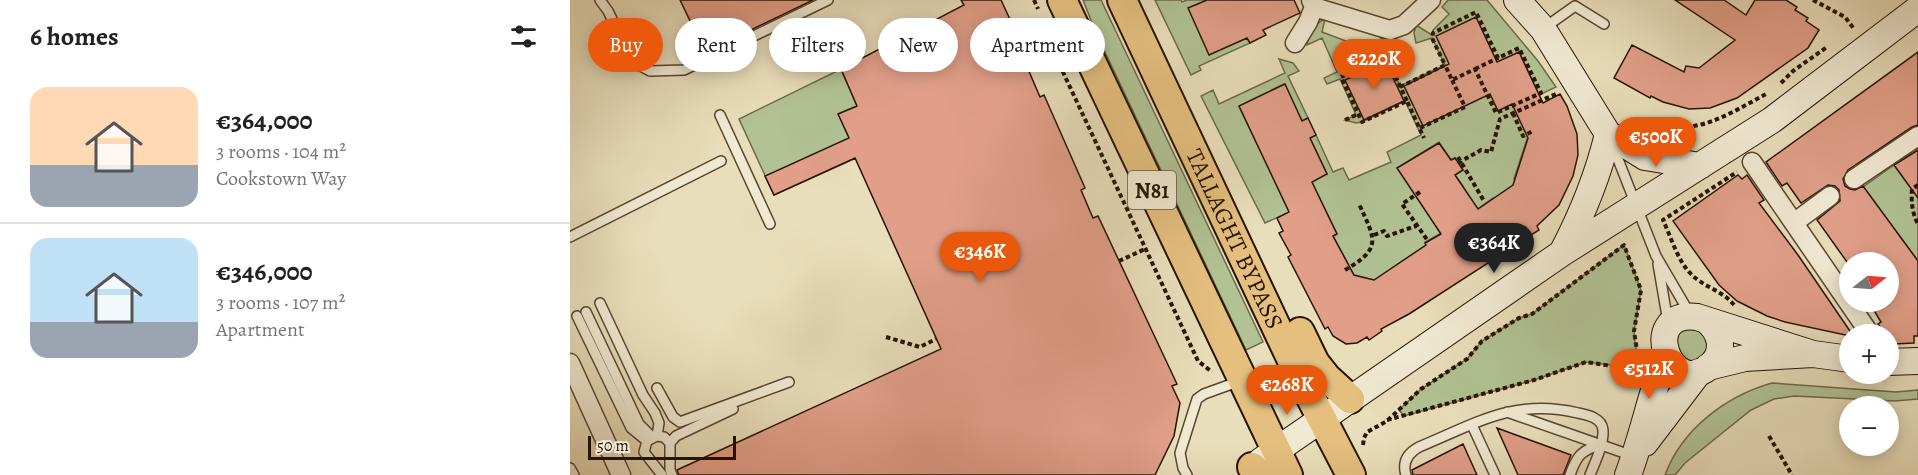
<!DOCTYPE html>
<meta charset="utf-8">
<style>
body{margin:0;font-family:Alegreya,serif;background:#f2f2f2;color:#222;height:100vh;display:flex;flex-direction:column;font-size:22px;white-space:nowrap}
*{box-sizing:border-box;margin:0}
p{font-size:20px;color:#767676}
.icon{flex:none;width:33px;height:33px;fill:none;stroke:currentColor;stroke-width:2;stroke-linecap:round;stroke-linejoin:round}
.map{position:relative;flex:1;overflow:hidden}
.panel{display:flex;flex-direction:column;background:#fff;width:570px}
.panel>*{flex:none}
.banner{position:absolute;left:18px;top:18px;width:570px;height:54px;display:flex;gap:12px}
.needle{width:39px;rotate:73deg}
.buttons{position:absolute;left:1269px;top:252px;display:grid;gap:12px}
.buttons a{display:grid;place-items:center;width:60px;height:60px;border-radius:50%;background:#fff;box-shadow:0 3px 15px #0003;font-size:30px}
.scale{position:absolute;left:18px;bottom:15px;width:148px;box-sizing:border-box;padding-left:6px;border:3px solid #271300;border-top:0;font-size:16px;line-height:21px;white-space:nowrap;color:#271300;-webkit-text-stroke:4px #f1ead3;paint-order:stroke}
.price{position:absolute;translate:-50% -51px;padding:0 14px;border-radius:21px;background:#ea580c;color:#fff;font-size:20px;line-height:39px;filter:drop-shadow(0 2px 3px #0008)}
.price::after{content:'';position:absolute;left:50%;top:36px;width:18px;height:14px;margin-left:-9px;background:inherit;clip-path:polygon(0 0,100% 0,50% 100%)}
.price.on{background:#222;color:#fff}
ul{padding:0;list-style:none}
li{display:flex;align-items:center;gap:18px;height:150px;padding:0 30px}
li+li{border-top:2px solid #e0e0e0}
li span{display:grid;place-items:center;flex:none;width:168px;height:120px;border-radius:18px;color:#555}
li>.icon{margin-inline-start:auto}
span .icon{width:72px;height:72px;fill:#fffc;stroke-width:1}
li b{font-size:26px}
h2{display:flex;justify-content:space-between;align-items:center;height:72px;padding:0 30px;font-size:26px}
.pill{padding:0 21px;border-radius:27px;background:#fff;box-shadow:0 3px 15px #0003;font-size:21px;line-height:54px}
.pill.on{background:#ea580c;color:#fff}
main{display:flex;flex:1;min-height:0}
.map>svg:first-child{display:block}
</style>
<main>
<section class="panel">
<h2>6 homes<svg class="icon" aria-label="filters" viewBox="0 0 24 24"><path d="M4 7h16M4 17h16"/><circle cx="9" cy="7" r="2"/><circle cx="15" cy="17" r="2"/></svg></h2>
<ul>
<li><span style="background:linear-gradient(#ffd9b3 65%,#9aa5b1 0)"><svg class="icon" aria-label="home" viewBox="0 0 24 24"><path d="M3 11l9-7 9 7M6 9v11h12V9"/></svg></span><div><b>€364,000</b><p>3 rooms · 104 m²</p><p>Cookstown Way</p></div></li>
<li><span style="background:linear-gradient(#bfe0f5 70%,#9aa5b1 0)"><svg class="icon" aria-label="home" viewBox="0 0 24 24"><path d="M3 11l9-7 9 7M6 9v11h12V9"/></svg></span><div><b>€346,000</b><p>3 rooms · 107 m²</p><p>Apartment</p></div></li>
</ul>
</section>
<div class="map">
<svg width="1348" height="475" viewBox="0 0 1348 475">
<rect width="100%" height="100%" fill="#e9debb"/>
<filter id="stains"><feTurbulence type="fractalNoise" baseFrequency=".00333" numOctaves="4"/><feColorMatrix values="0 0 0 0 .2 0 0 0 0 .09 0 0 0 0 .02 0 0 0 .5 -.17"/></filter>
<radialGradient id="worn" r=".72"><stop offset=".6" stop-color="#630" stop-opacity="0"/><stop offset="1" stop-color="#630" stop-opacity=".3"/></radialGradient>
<path fill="#b1c294" stroke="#6c6a4a" stroke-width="1.5" d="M513 0H531L693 342 676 350 526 33Z
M585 0H611L612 2 617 0H637L619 9 677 38 680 43 629 66 631 70 621 75Z
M878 0H917L968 61 986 87 944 107 958 136 944 179 946 183 925 200 923 198 902 213 893 186 885 175 893 170 885 158 881 160 869 142 827 168 875 231 855 242 856 245 807 283 780 274 778 264 763 236 767 234 749 199 695 223 631 96 643 90 649 104 715 73 709 59 723 63 729 71 718 76 738 118 732 121 714 84 669 106 712 196 757 174 740 138 746 135 763 172 773 168 779 180 821 162 817 152 851 135 835 101 792 122 786 123 775 120 786 115 770 79 757 84 754 78 767 72 752 38 737 45C739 33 745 23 755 19L752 32 805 52 811 38 823 42 829 50 816 56 830 86 875 65 862 38 846 43 844 33 846 25 862 35 863 30 879 14 872 7Z
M271 69 306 149 204 195 169 119Z
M1324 165 1340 187 1348 182V261L1293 187Z
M1054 245 1071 290 1064 331 1065 343 1071 373 1065 368 1016 362 964 380 834 416 829 410 851 389 897 359 912 341 949 318 962 314Z
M1110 320 1148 342 1120 371 1095 339Z
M1202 383 1326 392 1348 390V399L1325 401 1224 396 1204 399 1181 410 1115 463 1105 475H1095C1112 429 1156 396 1202 383Z"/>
<path fill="#e19f89" stroke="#271300" stroke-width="1.5" d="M110 0H243L135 52Z
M391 0H431L462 67 458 69 470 97 474 95 515 188 511 190 523 218 528 216 607 384 602 386 610 403 604 436 585 475H109L107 470 371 349 285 158 204 195 195 176 279 138 268 114 287 106 271 69 394 5Z
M637 0H724L730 13 693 30 696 35 680 43 677 38 639 55 618 8Z
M1105 0H1154L1176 15 1185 0H1216L1227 7 1225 10 1238 18 1236 21 1249 30 1238 48 1167 98 1140 108 1119 109 1093 102 1081 96 1080 98 1044 78 1062 45 1114 72 1116 66 1129 68 1165 40Z
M906 17 927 62 949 52 973 103 990 94 997 106 1007 134 1008 155 1003 176 989 205 967 226 969 230 839 314 811 329 812 331 799 340 797 337 787 343 776 344 763 336 758 327 755 329 718 257 721 255 709 233 713 231 707 218 719 212 669 106 715 84 732 121 738 118 746 135 740 138 757 174 742 182 767 234 763 236 784 275 804 280 856 245 855 243 871 234 827 168 869 143 881 160 885 158 893 170 885 175 908 209 943 185 958 138 942 104 928 111 920 94 853 126 834 86 879 64 866 36Z
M1348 52V125L1342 127 1278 170 1273 179 1275 186 1280 189 1285 190 1293 186 1348 261V336H1344V343L1323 344 1318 334H1316L1308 324 1311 322 1299 302H1318V262H1277L1247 220 1270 201 1269 190 1265 186 1258 185 1231 203 1217 183 1212 186 1196 162Z
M815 61 834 101 794 120 775 80Z
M1348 150V198L1324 165Z
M1168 175 1172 179 1177 175 1194 200 1189 203 1228 255 1282 334 1280 336 1215 322 1197 316 1167 301 1149 285 1103 221Z
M927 428 1001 455 993 475H948Z
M893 444 907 475H843L842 470Z"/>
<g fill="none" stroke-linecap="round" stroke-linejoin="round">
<g stroke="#58462f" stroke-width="12">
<path id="lane" d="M30 0 38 11 63 62 80 71 114 70 258 0
M974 28 1005 6 1034 24
M150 115 200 224
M1042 144 1086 256 1120 314
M0 237 151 161
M1088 264 1098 322
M30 303 73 395 85 413 89 423 87 436
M16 312 69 424 82 437
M7 316 61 428 77 441
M87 388 103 417 110 422 219 382
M937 412 1063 456
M902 425 925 475
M100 443 106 436 163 409
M0 468 4 475
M92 475 74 452 77 441 87 436 94 437 100 443V470L102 475
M617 475 613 468 610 453 627 399 634 394 670 381
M836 475C832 462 838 453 849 447 907 423 944 398 1008 413 1018 415 1032 418 1033 430 1034 445 1025 462 1020 475
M1000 475C1007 455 1011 451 1031 444"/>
</g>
<g stroke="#58462f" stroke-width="21">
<path id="street" d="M741 0 744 7 820 30 834 25 861 0
M725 43 738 22 744 7
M1182 162 1300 334
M1284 179 1348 136
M1225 222 1260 196
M0 363 51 475"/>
</g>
<g stroke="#271300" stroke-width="28">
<path id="secondary" d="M947 0 973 29 1038 134 1075 157 1130 166
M992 253C1012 215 1028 176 1038 134
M1136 320C1150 331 1156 350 1142 364 1102 404 1066 310 1127 317L1243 354
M1318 362 1348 361
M1138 367 1175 358 1243 354 1280 359
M1075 443 1129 372
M691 461 992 253 1202 120 1348 9
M1058 475C1073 435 1081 394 1096 354"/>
</g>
<g stroke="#271300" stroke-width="32">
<g id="primary">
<path d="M492 0 718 475"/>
<path id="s1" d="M552 0 727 371 781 475"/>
<path d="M730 332 745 363 756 377 780 399"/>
<path d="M682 467 691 475"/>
</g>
</g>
<path stroke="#271300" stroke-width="4" stroke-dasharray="4.5 3" stroke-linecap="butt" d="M464 0 468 9
M1243 0 1275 17 1284 29
M484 43 485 55 628 361 642 372
M836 46 771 77 792 122 837 101 854 138
M816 56 837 101
M905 69 928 58
M1211 83 1223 71 1257 47
M830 87 875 65 862 38 863 33 906 12 928 58 949 48 971 93 926 113 905 69 882 80 875 65
M943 113 953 136 963 131
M775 120 788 114
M1086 123C1099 125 1112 128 1124 126 1149 122 1175 105 1198 93
M850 128 895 107 882 80
M888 157 914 201
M888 163 911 150 921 152 930 119 988 93
M1348 185 1342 189C1341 201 1342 213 1348 224
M850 192 832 204 858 241
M804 235 814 231 817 236 846 226
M549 261 575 249
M775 270C813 248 805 239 789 204
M1164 305C1153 291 1134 287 1122 275 1108 262 1101 237 1093 220L1167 172
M316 337 350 347 366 339
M817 420 964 380 1016 362 1068 370
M1199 436 1222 475
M793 445 794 438 797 432 817 421 851 389 897 359 912 341 949 318 962 314 1054 245 1071 290 1064 331 1069 364"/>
<use href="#lane" stroke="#f1ead3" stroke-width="9"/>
<use href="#street" stroke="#f1ead3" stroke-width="18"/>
<use href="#secondary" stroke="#f1ead3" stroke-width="26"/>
<use href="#primary" stroke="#e4bf7e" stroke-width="28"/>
</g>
<g text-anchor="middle" stroke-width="5" stroke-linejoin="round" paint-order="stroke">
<rect fill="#f1ead3" stroke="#64543f" stroke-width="1.5" x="558" y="171" width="48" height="38" rx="4.5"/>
<g font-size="22" font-weight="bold" fill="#271300">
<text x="582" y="198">N81</text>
</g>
<g font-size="24" fill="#271300" stroke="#f1ead3">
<text dy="8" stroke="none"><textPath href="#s1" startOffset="264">TALLAGHT BYPASS</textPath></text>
</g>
</g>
<rect width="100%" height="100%" filter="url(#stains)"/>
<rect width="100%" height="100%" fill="url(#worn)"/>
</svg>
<div class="buttons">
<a><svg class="needle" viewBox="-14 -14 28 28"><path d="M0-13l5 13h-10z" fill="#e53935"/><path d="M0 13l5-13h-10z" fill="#767676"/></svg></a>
<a>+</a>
<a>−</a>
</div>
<div class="scale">50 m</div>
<b class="price" style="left:804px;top:90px">€220K</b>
<b class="price" style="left:1086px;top:168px">€500K</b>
<b class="price on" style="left:924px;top:274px">€364K</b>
<b class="price" style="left:410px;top:283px">€346K</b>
<b class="price" style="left:1079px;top:400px">€512K</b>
<b class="price" style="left:717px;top:416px">€268K</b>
<div class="banner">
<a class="pill on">Buy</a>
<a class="pill">Rent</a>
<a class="pill">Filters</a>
<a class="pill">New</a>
<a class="pill">Apartment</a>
</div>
</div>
</main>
